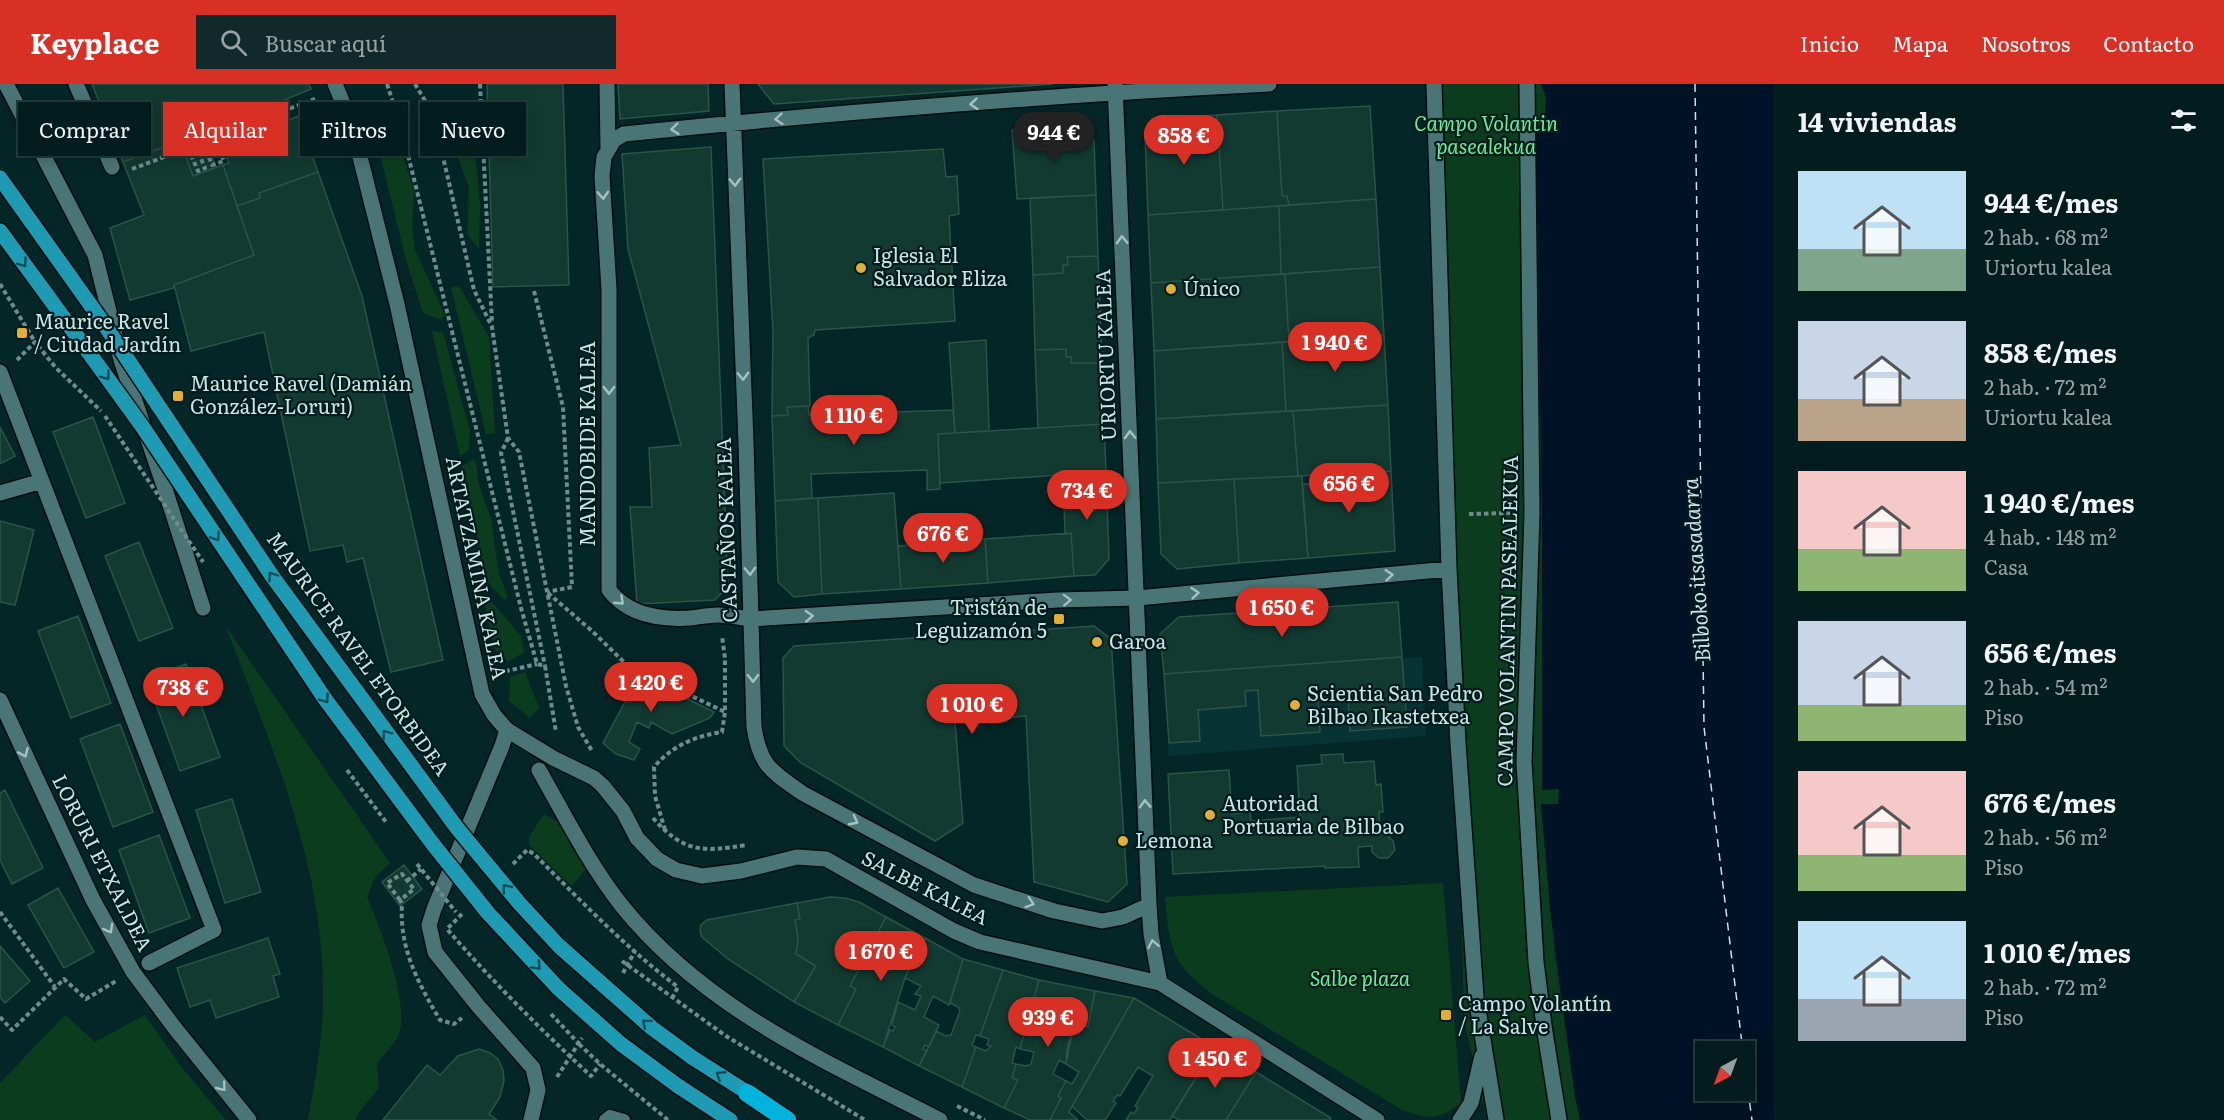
<!DOCTYPE html>
<html lang="es">
<meta charset="utf-8">
<style>
body{margin:0;font-family:Literata,serif;background:#11292a;color:#f1f3f6;height:100vh;display:flex;flex-direction:column;font-size:22px;white-space:nowrap}
*{box-sizing:border-box;margin:0}
p{font-size:20px;color:#97a1a4}
.icon{flex:none;width:33px;height:33px;fill:none;stroke:currentColor;stroke-width:2;stroke-linecap:round;stroke-linejoin:round}
.map{position:relative;flex:1;overflow:hidden}
.sheet{display:flex;flex-direction:column;background:#031c1d;width:450px}
.sheet>*{flex:none}
.guide{position:absolute;left:18px;top:18px;width:570px;height:54px;display:flex;gap:12px}
.needle{width:39px;rotate:221deg}
.fabs{position:absolute;left:1695px;top:957px;display:grid;gap:12px}
.fabs a{display:grid;place-items:center;width:60px;height:60px;border-radius:0px;background:#031c1d;box-shadow:0 3px 15px #0003,0 0 0 2px #243a3b;font-size:30px}
.price{position:absolute;translate:-50% -51px;padding:0 14px;border-radius:21px;background:#d93025;color:#fff;font-size:20px;line-height:39px;filter:drop-shadow(0 2px 3px #0008)}
.price::after{content:'';position:absolute;left:50%;top:36px;width:18px;height:14px;margin-left:-9px;background:inherit;clip-path:polygon(0 0,100% 0,50% 100%)}
.price.on{background:#222;color:#fff}
ul{padding:0;list-style:none}
li{display:flex;align-items:center;gap:18px;height:150px;padding:0 24px}
li span{display:grid;place-items:center;flex:none;width:168px;height:120px;border-radius:0px;color:#555}
li>.icon{margin-inline-start:auto}
span .icon{width:72px;height:72px;fill:#fffc;stroke-width:1}
li b{font-size:26px}
h2{display:flex;justify-content:space-between;align-items:center;height:72px;padding:0 24px;font-size:26px}
.tag{padding:0 21px;border-radius:0px;background:#031c1d;box-shadow:0 3px 15px #0003,0 0 0 2px #243a3b;font-size:21px;line-height:54px}
.tag.on{background:#d93025;color:#fff}
header{display:flex;align-items:center;gap:36px;box-sizing:border-box;height:84px;padding:0 30px;background:#d93025;color:#fff}
header strong{font-size:28px}
nav{display:flex;gap:33px;margin-inline-start:auto;font-size:21px}
.search{width:420px;height:54px;background:#11292a;display:flex;align-items:center;gap:15px;box-sizing:border-box;padding:0 21px;border-radius:0px;color:#97a1a4;font-size:22px}
main{display:flex;flex:1;min-height:0}
.map>svg:first-child{display:block}
</style>
<header>
<strong>Keyplace</strong>
<div class="search"><svg class="icon" aria-label="search" viewBox="0 0 24 24"><circle cx="10" cy="10" r="6"/><path d="M15 15l6 6"/></svg>Buscar aquí</div>
<nav><a>Inicio</a><a>Mapa</a><a>Nosotros</a><a>Contacto</a></nav>
</header>
<main>
<div class="map">
<svg width="1774" height="1036" viewBox="0 0 1774 1036">
<rect width="100%" height="100%" fill="#042627"/>
<path fill="#083335" d="M1422 573 1426 652 1167 672 1169 659 1164 590Z"/>
<path fill="#0c3c1e" d="M1434 0H1541L1546 13 1545 46H1536L1542 420V706L1559 705V720L1541 721 1555 871 1575 1012 1580 1036H1487L1464 936 1457 640Z
M441 30 473 43 480 120 479 165 467 150 469 103Z
M392 39 414 106 412 145 415 166 445 231 441 236 423 229 406 176 379 66 377 45Z
M459 202 489 253 495 349 486 350 451 203Z
M432 247 443 248 470 347 469 366 460 372Z
M474 375 477 383 478 398 491 434 499 490 508 514 504 516 487 497 462 382Z
M487 512 521 552 524 568 508 578 493 563 484 514Z
M225 541 390 779 375 793 367 813C380 844 410 918 399 949 396 959 384 970 377 979L379 1004 360 1027 355 1036H308C315 996 323 955 323 914 325 782 271 661 225 541Z
M525 588 539 624 530 634 509 617 510 593Z
M544 730 561 740 587 783 572 802 529 761V753Z
M1443 799 1461 1018C1440 1036 1431 1036 1402 1026L1217 913C1173 882 1169 866 1165 813Z
M65 931 95 958 145 931 182 984 226 1036H0V999Z"/>
<path fill="#001225" fill-rule="evenodd" d="M1541 0H1774V1036H1580L1575 1012 1550 825 1541 720H1558L1559 705 1542 706V420L1536 46 1545 45 1546 13ZM1706 968H1744V1006H1706Z"/>
<g fill="none" stroke-linecap="round" stroke-linejoin="round">
<path stroke="#cce0f1" stroke-width="1.5" stroke-dasharray="8 6" stroke-linecap="butt" d="M1695 0 1704 643 1743 968
M1744 977 1752 1036"/>
</g>
<path fill="#123a31" stroke="#2c5349" stroke-width="1.5" d="M92 0H309L311 5 204 49 216 83 193 92 180 57 123 78Z
M487 0H563L569 201 493 203Z
M618 0H708L709 27 620 35Z
M758 0H1053L774 20Z
M1370 22 1376 115 1289 121 1287 112H1282L1277 27Z
M1277 27 1282 112H1287L1289 121 1223 126 1217 31Z
M1217 31 1223 126 1148 131 1145 50 1160 34Z
M299 32 318 88 259 109 260 114 237 122 223 81 229 79 221 60Z
M1078 42 1094 56 1096 111 1017 115 1012 46Z
M180 57 193 92 223 81 254 171 174 201V204L130 216 110 144 144 131 123 78Z
M711 63 728 502 715 516 637 520 630 423H652L649 364 681 361 628 165 622 70Z
M943 65 946 93 957 92 959 130 949 132 955 237 815 246 814 251 808 254 810 322 787 323 788 331 772 332 773 247 763 75Z
M318 88 362 212 443 576 391 588 363 474 347 478 343 461 310 467 264 248 191 267 174 201 254 171 237 122 260 114 259 109Z
M1096 111 1098 172 1067 173 1068 181H1063V189L1033 191 1030 114Z
M1376 115 1380 183 1281 190 1279 122Z
M1279 122 1281 190 1151 199 1148 131Z
M1098 172 1102 279H1071V273H1066V265L1035 266 1033 191 1063 189V181H1068L1067 173Z
M1380 183 1384 251 1289 258 1285 190Z
M1285 190 1289 258 1154 267 1151 199Z
M1384 251 1388 321 1286 327 1282 258Z
M986 256 989 347 955 349 949 259Z
M1282 258 1286 327 1156 335 1154 267Z
M1066 265V273H1071V279H1102L1104 340 1038 344 1035 266Z
M1388 321 1391 387 1298 392 1293 327Z
M808 322 809 331 953 326 955 349 938 350 940 405 927 406V386L811 390 812 414 775 417 772 332 788 331 787 323Z
M1293 327 1298 392 1158 399 1156 335Z
M93 333 125 419 86 434 53 348Z
M1104 340 1106 388 940 399 938 350Z
M0 343 15 372 0 380Z
M1391 387 1395 467 1308 474 1302 400H1314L1313 391Z
M1106 388 1109 475 1095 491 1074 492 1071 449 1065 450 1063 391Z
M1302 392 1308 474 1239 479 1234 395Z
M1234 395 1239 479 1177 485 1161 470 1158 399Z
M894 409 901 505 822 510 818 414Z
M818 414 822 510 794 513 778 498 775 417Z
M0 437 34 446 15 521 0 518Z
M1071 449 1074 492 988 499 985 455Z
M985 455 988 499 901 505 898 462Z
M139 458 173 544 139 557 105 472Z
M1398 518 1402 573 1164 590 1160 550 1179 533Z
M78 532 111 619 71 634 38 547Z
M1094 542 1111 555 1127 800 1108 818 1034 798 1026 632 955 638 963 739 935 757 801 679 784 662 783 574 794 562Z
M1402 573 1407 643 1350 647 1348 614 1318 616 1320 648 1261 652 1258 606 1245 607 1246 622 1198 626 1200 657 1169 659 1164 590Z
M186 580 220 673 180 687 147 595Z
M629 586 714 628 710 634 672 650 651 638 649 644 637 638 629 658 640 665 634 676 616 670 603 659 627 614 619 610Z
M120 640 153 728 113 743 80 655Z
M1343 670 1344 679 1374 677 1376 701 1381 700 1383 728H1379L1380 751 1386 750 1393 757 1395 766 1388 774H1379L1372 768V762L1358 763 1359 783 1325 784V782L1173 790 1168 690 1229 686 1232 730 1250 728 1251 737 1300 733 1297 682 1322 680 1321 671Z
M5 706 43 784 12 800 0 776V709Z
M232 715 261 808 225 819 196 726Z
M159 751 190 834 149 849 119 766Z
M404 781 422 805 400 822 382 798Z
M58 804 94 868 64 884 28 821Z
M830 813 845 814 859 818 886 833 850 902 856 905 838 941 794 918 816 882 796 870 798 855 795 836 800 835 797 819Z
M797 819 800 835 795 836 798 855 796 870 816 882 794 918 728 875 702 853 700 847 701 841 707 836Z
M886 833 925 854 906 891 883 963 838 941 856 905 850 902Z
M268 854 280 890 273 892 279 913 216 934 210 916 190 923 177 884Z
M925 854 963 875 949 921 933 912 924 933 939 941 929 963 925 961 923 965 927 967 919 982 883 963 890 946 893 947 895 943 892 941 898 918 915 926 921 912 915 910 921 902 905 894Z
M0 862 30 897 5 919 0 913Z
M963 875 1003 886 980 952 976 951 972 961 976 963 962 1003 919 982 936 947 946 952 951 951 960 927 958 923 950 919Z
M1003 886 1039 896 1020 965 1016 963 1012 979 1016 980 1012 994 1018 996 1004 1024 962 1003 976 963 986 967 991 962 987 961 989 955 980 952Z
M1039 896 1095 907 1088 943 1074 939 1066 980 1059 976 1053 990 1066 997 1058 1012 1061 1014 1050 1036H1030L1004 1024 1018 996 1012 994 1016 980 1026 982 1031 980 1034 968 1020 965Z
M1095 907 1134 914 1069 1028 1078 1036H1050L1061 1014 1058 1012 1066 997 1072 1000 1079 988 1066 980 1067 965 1074 939 1088 943Z
M1134 914 1215 963 1170 1036H1126L1131 1028 1134 1030 1138 1023 1135 1022 1153 992 1138 983 1120 1012 1117 1011 1113 1017 1116 1019 1105 1036H1087L1072 1022Z
M1215 963 1256 988 1226 1036H1179L1172 1032Z
M479 965 490 969 498 975 503 986 504 997 500 1013 489 1030 497 1036H383L427 981 440 991 458 972Z
M1256 988 1331 1034 1330 1036H1226Z"/>
<g fill="none" stroke-linecap="round" stroke-linejoin="round">
<g stroke="#000d0e" stroke-width="15">
<path id="lane" d="M605 1036 610 1032 624 1036"/>
</g>
<g stroke="#000d0e" stroke-width="18">
<path id="street" d="M6 0 95 171 121 276 165 405 203 524
M76 0 112 83
M335 0 352 41 397 220 482 610 494 631 507 646 553 674 594 694 603 702 623 727 637 754 657 775 676 786 702 792 741 787 797 773 826 775 954 847 980 858 1160 899 1377 1036
M607 0 608 65
M732 0 746 358 754 643C760 682 771 687 802 709L974 801 1054 827 1102 837 1123 833 1149 821
M1115 0 1149 821 1151 850 1160 899
M1269 0C1054 11 839 28 624 50L614 56 604 73 602 92 609 205V506C628 531 659 536 690 534 699 533 709 531 718 531 729 531 740 534 751 535L1058 516 1137 514 1449 485
M1434 0 1449 485 1458 659 1476 913 1496 1036
M1527 0 1532 429 1524 678 1536 878 1544 942 1559 1036
M0 288 214 846 149 879
M0 409 42 397
M0 616 93 816 133 888 174 943 249 1036
M507 646 502 662 434 825 429 841 435 868 479 923 533 984 538 1006 531 1036
M539 686C565 732 589 780 622 822 706 926 825 977 940 1036
M1460 1036 1471 1019 1482 972"/>
</g>
<g stroke="#000d0e" stroke-width="18">
<path id="primary" d="M0 147 47 211
M693 974 756 1014
M678 1002 730 1036"/>
</g>
<g stroke="#000d0e" stroke-width="21">
<path id="highway" d="M747 1009 787 1036"/>
</g>
<path stroke="#6f8b8b" stroke-width="4" stroke-dasharray="4.5 3" stroke-linecap="butt" d="M387 0 401 43 521 524 537 580 545 582 556 648
M415 0 427 20 436 43 474 206 492 243 508 354 519 368 566 602 578 643 592 667
M480 0 492 239
M427 20 480 22
M373 35 381 33 394 21
M132 85 188 64 198 87 205 84 195 61 203 58 212 81 224 77 214 54 317 14
M0 200 35 258
M534 207 563 323 572 503 547 508
M17 276 35 258 56 284 101 327
M508 354 501 369 545 582
M1469 430 1510 429
M548 509 592 547 627 581 725 628V574L722 552
M498 589 537 580
M653 734C684 769 703 768 746 761
M665 746 655 712 654 683C672 662 695 652 722 648L725 628
M407 797 421 785
M400 816 387 799 402 790 414 805 400 816 402 820C399 864 418 899 440 936L454 940 462 934
M0 828 55 903
M623 889 635 867
M0 933 12 946 64 895 86 915 116 897
M579 960 600 980 668 1036
M557 993 582 954
M957 1022 985 1036"/>
<use href="#lane" stroke="#4a7576" stroke-width="12"/>
<use href="#street" stroke="#4a7576" stroke-width="15"/>
<use href="#primary" stroke="#1e9ab2" stroke-width="15"/>
<use href="#highway" stroke="#00b3da" stroke-width="18"/>
<g stroke="#000d0e" stroke-width="18" stroke-linecap="butt">
<path id="primary-bridge" d="M0 94 104 240 272 492 457 744 520 820 559 862 652 944 693 974
M47 211 142 342 325 615 432 759 488 829 559 905 621 960 678 1002"/>
</g>
<path stroke="#6f8b8b" stroke-width="4" stroke-dasharray="4.5 3" stroke-linecap="butt" d="M105 332 203 478
M347 686 386 738
M417 780 456 828
M513 780 527 766 534 770C580 816 626 864 678 903L672 914
M462 830 447 845C492 897 540 945 591 992L600 980
M622 877 726 952 865 1036
M551 930 579 960"/>
<use href="#primary-bridge" stroke="#1e9ab2" stroke-width="15"/>
</g>
<defs><path id="oneway-chevron" d="M-2-3.5L2.5 0L-2 3.5" fill="none" stroke-width="1.6" stroke-linecap="round" stroke-linejoin="round" transform="scale(1.5)"/></defs>
<g stroke="#a5c2c2">
<use href="#oneway-chevron" transform="translate(974 20) rotate(175)"/>
<use href="#oneway-chevron" transform="translate(779 35) rotate(175)"/>
<use href="#oneway-chevron" transform="translate(675 45) rotate(174)"/>
<use href="#oneway-chevron" transform="translate(735 98) rotate(88)"/>
<use href="#oneway-chevron" transform="translate(603 111) rotate(87)"/>
<use href="#oneway-chevron" transform="translate(1122 156) rotate(-92)"/>
<use href="#oneway-chevron" transform="translate(743 292) rotate(88)"/>
<use href="#oneway-chevron" transform="translate(609 306) rotate(90)"/>
<use href="#oneway-chevron" transform="translate(1130 351) rotate(-92)"/>
<use href="#oneway-chevron" transform="translate(750 487) rotate(88)"/>
<use href="#oneway-chevron" transform="translate(1389 491) rotate(-5)"/>
<use href="#oneway-chevron" transform="translate(1195 509) rotate(-5)"/>
<use href="#oneway-chevron" transform="translate(1067 516) rotate(-2)"/>
<use href="#oneway-chevron" transform="translate(620 517) rotate(43)"/>
<use href="#oneway-chevron" transform="translate(809 532) rotate(-3)"/>
<use href="#oneway-chevron" transform="translate(753 594) rotate(89)"/>
<use href="#oneway-chevron" transform="translate(24 669) rotate(66)"/>
<use href="#oneway-chevron" transform="translate(1145 720) rotate(-92)"/>
<use href="#oneway-chevron" transform="translate(854 737) rotate(28)"/>
<use href="#oneway-chevron" transform="translate(1030 819) rotate(18)"/>
<use href="#oneway-chevron" transform="translate(109 845) rotate(61)"/>
<use href="#oneway-chevron" transform="translate(1153 860) rotate(-101)"/>
<use href="#oneway-chevron" transform="translate(222 1003) rotate(51)"/>
</g>
<g stroke="#0c4e59">
<use href="#oneway-chevron" transform="translate(23 179) rotate(54)"/>
<use href="#oneway-chevron" transform="translate(106 292) rotate(54)"/>
<use href="#oneway-chevron" transform="translate(216 453) rotate(56)"/>
<use href="#oneway-chevron" transform="translate(272 492) rotate(-125)"/>
<use href="#oneway-chevron" transform="translate(325 615) rotate(55)"/>
<use href="#oneway-chevron" transform="translate(386 650) rotate(-127)"/>
<use href="#oneway-chevron" transform="translate(506 804) rotate(-130)"/>
<use href="#oneway-chevron" transform="translate(537 882) rotate(47)"/>
<use href="#oneway-chevron" transform="translate(646 939) rotate(-140)"/>
<use href="#oneway-chevron" transform="translate(720 991) rotate(-147)"/>
</g>
<g fill="#e3ae35" stroke="#001c1d" stroke-width="2">
<circle cx="861" cy="184" r="6"/>
<circle cx="1171" cy="205" r="6"/>
<rect x="16" y="243" width="12" height="12" rx="3"/>
<rect x="172" y="306" width="12" height="12" rx="3"/>
<rect x="1053" y="529" width="12" height="12" rx="3"/>
<circle cx="1097" cy="558" r="6"/>
<circle cx="1295" cy="621" r="6"/>
<circle cx="1210" cy="731" r="6"/>
<circle cx="1123" cy="757" r="6"/>
<rect x="1440" y="925" width="12" height="12" rx="3"/>
</g>
<g text-anchor="middle" stroke-width="4.5" stroke-linejoin="round" paint-order="stroke">
<g font-size="20" font-style="italic" fill="#70ea98" stroke="#001c1d">
<text x="1486" y="47">Campo Volantin<tspan x="1486" dy="23">pasealekua</tspan></text>
<text x="1360" y="902">Salbe plaza</text>
</g>
<g font-size="20" fill="#cce3e3" stroke="#001c1d" text-anchor="start">
<text x="873" y="179">Iglesia El<tspan x="873" dy="23">Salvador Eliza</tspan></text>
<text x="1183" y="212">Único</text>
<text x="34" y="245">Maurice Ravel<tspan x="34" dy="23">/ Ciudad Jardín</tspan></text>
<text x="190" y="307">Maurice Ravel (Damián<tspan x="190" dy="23">González-Loruri)</tspan></text>
<text x="1047" y="531" text-anchor="end">Tristán de<tspan x="1047" dy="23">Leguizamón 5</tspan></text>
<text x="1109" y="565">Garoa</text>
<text x="1307" y="617">Scientia San Pedro<tspan x="1307" dy="23">Bilbao Ikastetxea</tspan></text>
<text x="1222" y="727">Autoridad<tspan x="1222" dy="23">Portuaria de Bilbao</tspan></text>
<text x="1135" y="764">Lemona</text>
<text x="1458" y="927">Campo Volantín<tspan x="1458" dy="23">/ La Salve</tspan></text>
</g>
<g font-size="20" fill="#cce3e3" stroke="#001c1d">
<text transform="translate(1106 271) rotate(-92)" y="7">URIORTU KALEA</text>
<text transform="translate(588 360) rotate(-90)" y="7">MANDOBIDE KALEA</text>
<text transform="translate(727 446) rotate(-92)" y="7">CASTAÑOS KALEA</text>
<text transform="translate(476 484) rotate(78)" y="7">ARTATZAMINA KALEA</text>
<text transform="translate(1508 537) rotate(-89)" y="7">CAMPO VOLANTIN PASEALEKUA</text>
<text transform="translate(358 570) rotate(54)" y="7">MAURICE RAVEL ETORBIDEA</text>
<text transform="translate(102 779) rotate(63)" y="7">LORURI ETXALDEA</text>
<text transform="translate(925 804) rotate(27)" y="7">SALBE KALEA</text>
</g>
<g font-size="21" font-style="italic" fill="#cce0f1" stroke="#001c1d">
<text transform="translate(1697 486) rotate(-94)" y="7">Bilboko itsasadarra</text>
</g>
</g>
</svg>
<div class="fabs">
<a><svg class="needle" viewBox="-14 -14 28 28"><path d="M0-13l5 13h-10z" fill="#e53935"/><path d="M0 13l5-13h-10z" fill="#97a1a4"/></svg></a>
</div>
<b class="price on" style="left:1054px;top:79px">944 €</b>
<b class="price" style="left:1184px;top:82px">858 €</b>
<b class="price" style="left:1335px;top:289px">1 940 €</b>
<b class="price" style="left:854px;top:362px">1 110 €</b>
<b class="price" style="left:1349px;top:430px">656 €</b>
<b class="price" style="left:1087px;top:437px">734 €</b>
<b class="price" style="left:943px;top:480px">676 €</b>
<b class="price" style="left:1282px;top:554px">1 650 €</b>
<b class="price" style="left:651px;top:629px">1 420 €</b>
<b class="price" style="left:183px;top:634px">738 €</b>
<b class="price" style="left:972px;top:651px">1 010 €</b>
<b class="price" style="left:881px;top:898px">1 670 €</b>
<b class="price" style="left:1048px;top:964px">939 €</b>
<b class="price" style="left:1215px;top:1005px">1 450 €</b>
<div class="guide">
<a class="tag">Comprar</a>
<a class="tag on">Alquilar</a>
<a class="tag">Filtros</a>
<a class="tag">Nuevo</a>
</div>
</div>
<section class="sheet">
<h2>14 viviendas<svg class="icon" aria-label="filters" viewBox="0 0 24 24"><path d="M4 7h16M4 17h16"/><circle cx="9" cy="7" r="2"/><circle cx="15" cy="17" r="2"/></svg></h2>
<ul>
<li><span style="background:linear-gradient(#bfe0f5 65%,#7fa58c 0)"><svg class="icon" aria-label="home" viewBox="0 0 24 24"><path d="M3 11l9-7 9 7M6 9v11h12V9"/></svg></span><div><b>944 €/mes</b><p>2 hab. · 68 m²</p><p>Uriortu kalea</p></div></li>
<li><span style="background:linear-gradient(#c9d6e8 65%,#b9a48a 0)"><svg class="icon" aria-label="home" viewBox="0 0 24 24"><path d="M3 11l9-7 9 7M6 9v11h12V9"/></svg></span><div><b>858 €/mes</b><p>2 hab. · 72 m²</p><p>Uriortu kalea</p></div></li>
<li><span style="background:linear-gradient(#f6c9c9 65%,#8fb573 0)"><svg class="icon" aria-label="home" viewBox="0 0 24 24"><path d="M3 11l9-7 9 7M6 9v11h12V9"/></svg></span><div><b>1 940 €/mes</b><p>4 hab. · 148 m²</p><p>Casa</p></div></li>
<li><span style="background:linear-gradient(#c9d6e8 70%,#8fb573 0)"><svg class="icon" aria-label="home" viewBox="0 0 24 24"><path d="M3 11l9-7 9 7M6 9v11h12V9"/></svg></span><div><b>656 €/mes</b><p>2 hab. · 54 m²</p><p>Piso</p></div></li>
<li><span style="background:linear-gradient(#f6c9c9 70%,#8fb573 0)"><svg class="icon" aria-label="home" viewBox="0 0 24 24"><path d="M3 11l9-7 9 7M6 9v11h12V9"/></svg></span><div><b>676 €/mes</b><p>2 hab. · 56 m²</p><p>Piso</p></div></li>
<li><span style="background:linear-gradient(#bfe0f5 65%,#9aa5b1 0)"><svg class="icon" aria-label="home" viewBox="0 0 24 24"><path d="M3 11l9-7 9 7M6 9v11h12V9"/></svg></span><div><b>1 010 €/mes</b><p>2 hab. · 72 m²</p><p>Piso</p></div></li>
</ul>
</section>
</main>
